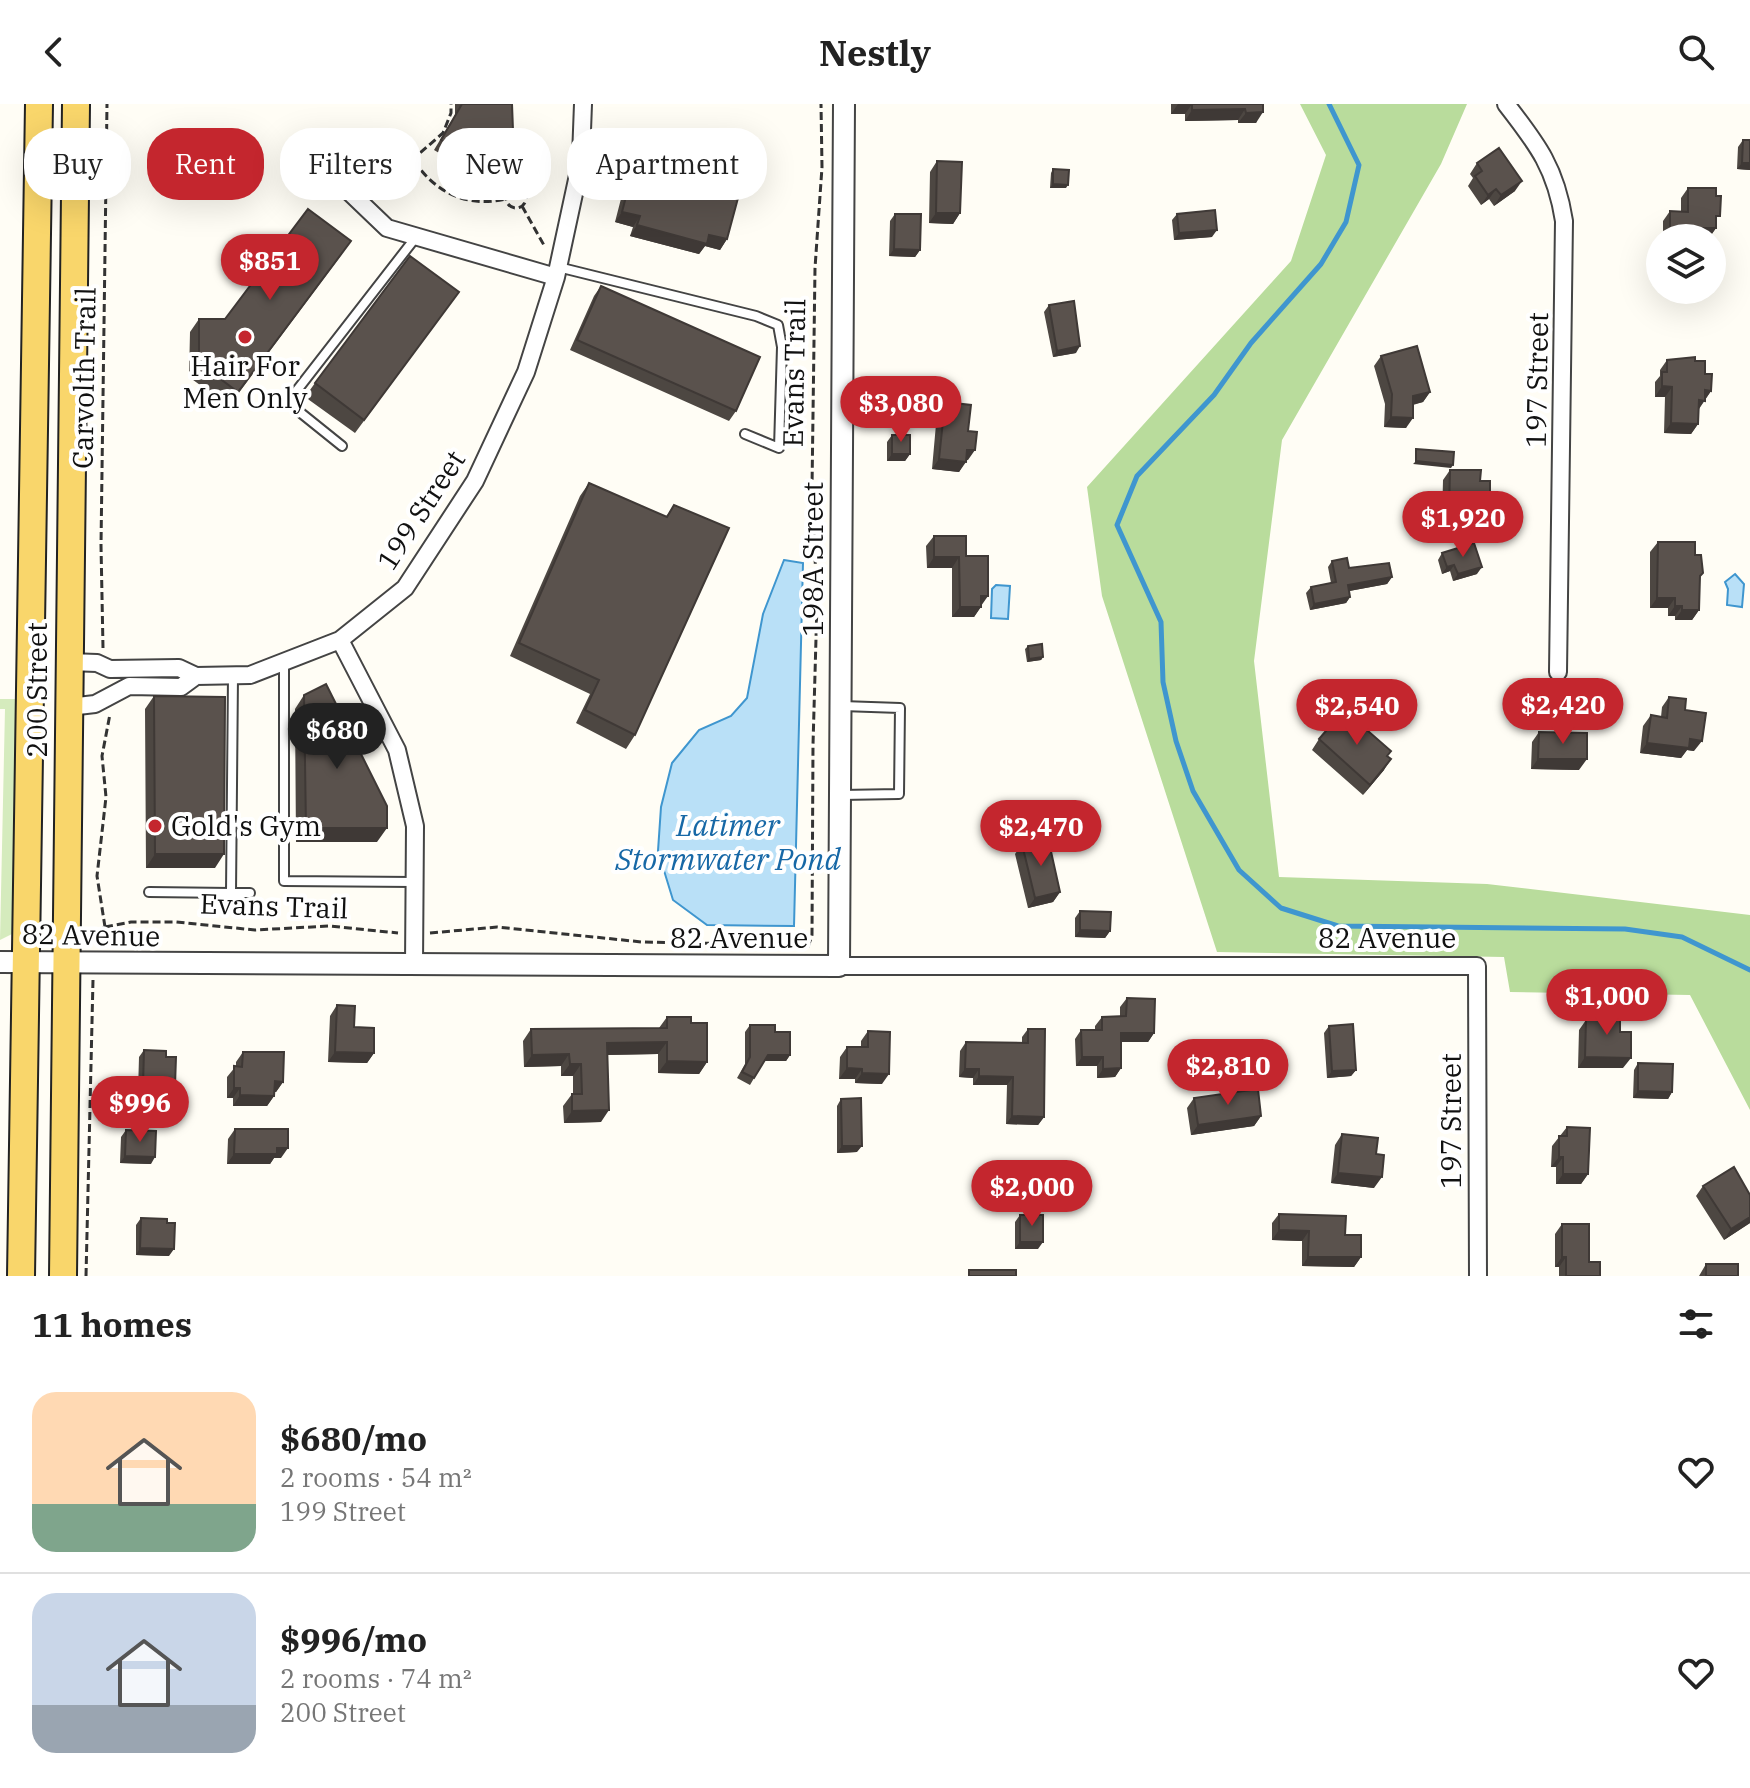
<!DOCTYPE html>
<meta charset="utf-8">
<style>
body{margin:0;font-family:"IBM Plex Serif",serif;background:#f6f6f6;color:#222;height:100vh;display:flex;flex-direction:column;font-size:30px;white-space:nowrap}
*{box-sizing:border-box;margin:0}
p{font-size:26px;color:#767676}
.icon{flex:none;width:44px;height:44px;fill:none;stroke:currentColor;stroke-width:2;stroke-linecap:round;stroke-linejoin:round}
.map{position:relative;height:1172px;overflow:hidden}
.details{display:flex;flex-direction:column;background:#fff;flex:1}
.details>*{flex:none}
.banner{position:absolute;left:24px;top:24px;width:800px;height:72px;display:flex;gap:16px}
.fabs{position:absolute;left:1646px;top:120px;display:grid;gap:16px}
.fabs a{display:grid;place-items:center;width:80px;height:80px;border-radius:50%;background:#fff;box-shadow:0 8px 32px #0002;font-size:40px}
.price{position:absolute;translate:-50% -68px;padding:0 18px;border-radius:28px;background:#c4262e;color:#fff;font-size:26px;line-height:52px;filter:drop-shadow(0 2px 4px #0008)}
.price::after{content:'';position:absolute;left:50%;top:48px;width:24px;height:18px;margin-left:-12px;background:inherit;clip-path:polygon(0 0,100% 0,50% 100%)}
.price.selected{background:#222;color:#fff}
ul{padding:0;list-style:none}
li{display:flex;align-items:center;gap:24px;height:200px;padding:0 32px}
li+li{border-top:2px solid #e0e0e0}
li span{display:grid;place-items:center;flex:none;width:224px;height:160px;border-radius:24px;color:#555}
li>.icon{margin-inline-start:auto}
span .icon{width:96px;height:96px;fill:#fffc;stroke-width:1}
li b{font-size:34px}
h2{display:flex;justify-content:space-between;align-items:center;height:96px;padding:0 32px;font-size:34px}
.pill{padding:0 28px;border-radius:32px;background:#fff;box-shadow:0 8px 32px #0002;font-size:28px;line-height:72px}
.pill.selected{background:#c4262e;color:#fff}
header{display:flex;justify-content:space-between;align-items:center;height:104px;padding:0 32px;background:#fff;font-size:36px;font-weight:700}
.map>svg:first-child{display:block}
</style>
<header><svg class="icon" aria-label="back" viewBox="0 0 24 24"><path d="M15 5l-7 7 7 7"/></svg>Nestly<svg class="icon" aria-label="search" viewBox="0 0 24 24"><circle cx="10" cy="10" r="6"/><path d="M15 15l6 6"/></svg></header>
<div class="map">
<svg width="1750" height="1172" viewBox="0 0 1750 1172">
<rect width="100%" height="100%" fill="#fffdf5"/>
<path fill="#d5ebbd" d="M0 595H21L14 829 0 836 5 605H0Z"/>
<path fill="#b9dc9c" d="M1300 0H1467L1441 60 1282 336 1254 557 1279 773 1487 780 1750 811V1006L1690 891 1510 888 1504 853 1217 848 1102 492 1087 383 1291 157 1326 51Z"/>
<path fill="#b9e0f7" stroke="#3f96cf" stroke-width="2" d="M784 456 803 459 794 822 707 821 673 796 658 747 661 703 672 659 699 626 731 612 747 594 763 510Z
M1735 470 1744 480 1742 503 1727 501 1728 485 1725 478Z
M996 481 1010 482 1008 515 991 514 992 485Z"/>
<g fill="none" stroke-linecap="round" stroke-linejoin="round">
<path stroke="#3f96cf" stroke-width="5" d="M1329 0 1359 61 1346 118 1321 160 1251 239 1214 291 1137 372 1117 421 1161 518 1163 578 1176 637 1193 687 1239 766 1281 804 1338 822 1625 825 1682 833 1750 866"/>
<g stroke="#444" stroke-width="12">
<path id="service" d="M558 163 756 212 778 221 782 243 779 344 745 330
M342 342 291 301V294L416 133
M284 559V777L414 778
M841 691 899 690 900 604 842 602
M149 788 231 789 233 572
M231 789H250"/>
</g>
<g stroke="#444" stroke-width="20">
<path id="minor" d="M1506 0C1538 41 1556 65 1564 117L1558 568
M316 56 387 124 556 173
M340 536 397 646 415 722 414 861
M69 558 97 559 110 565 179 564 196 572 250 571 340 536 405 484 475 377 526 268 556 173 578 71 581 53 583 0
M69 603 95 600 129 582 181 583 196 572
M839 862H1477L1478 1172"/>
</g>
<g stroke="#444" stroke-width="24">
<path id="tertiary" d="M0 858 839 862 844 0"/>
</g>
<g stroke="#222" stroke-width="30">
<path id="primary" d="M21 1172 39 0
M63 1172C69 781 70 391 76 0"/>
</g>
<path stroke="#333" stroke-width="3" stroke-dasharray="8 4" stroke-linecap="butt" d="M414 57C436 89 467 104 506 95
M506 94a10 10 0 1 1 20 0a10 10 0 1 1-20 0Z
M375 88 443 29 451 9V0
M522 102 545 143
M103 544 101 441 107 0
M105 823 97 772 106 693 102 652 110 610
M105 823 131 818H176L255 826 329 822 398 829
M430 829 497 823 642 838 800 841 808 838
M96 840V831L104 823
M808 843 812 831 813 641 817 499 812 384 815 164 822 63 821 0
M86 1172 93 876"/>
<use href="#service" stroke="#fff" stroke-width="8"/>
<use href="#minor" stroke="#fff" stroke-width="16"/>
<use href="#tertiary" stroke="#fff" stroke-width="20"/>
<use href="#primary" stroke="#f9d66b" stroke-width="26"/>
</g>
<path fill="#4d4742" d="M455 0H512L490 65 483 75 434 46 455 11Z
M1171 0H1263L1256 19H1238V16L1185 17V10H1171Z
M1743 36H1750V66L1737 65 1738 43Z
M659 38 730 63 727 135 720 146 705 142 699 150 630 132 633 123 615 118 632 52 639 42 654 46Z
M937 57 960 109 953 120 929 119 930 68Z
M1477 59 1515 87 1494 102 1489 95 1481 101 1468 82 1473 74 1470 70Z
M1053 65 1066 84H1050L1051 69Z
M1688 84 1716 119V124L1709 134H1663V117L1670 107H1681V94Z
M895 110 920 146 915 153 889 152 890 117Z
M1177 110 1212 133 1174 136 1172 116Z
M342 150 229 302 189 273 190 228 199 215H225Z
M601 182 736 307 729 317 570 246 594 192Z
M459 188 355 329 305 293 315 279Z
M1049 201 1076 249 1053 253 1044 208Z
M1381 252 1430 288 1423 298 1413 301 1406 324 1384 323 1385 300 1374 262Z
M1667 256 1695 257 1705 270 1711 287 1699 305 1698 320 1691 330 1664 329 1665 293H1655V278L1660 272V266Z
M945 298 968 327V356H966L959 368 932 365 937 309Z
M892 331 910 350 905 357H887V338Z
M1450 366 1480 377 1489 430 1449 429V416H1442L1443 376Z
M589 379 666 413 674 401 635 631 626 645 576 619 590 590 510 552 580 392Z
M934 432 966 452 981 502 974 513H952V464H927L926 442Z
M1658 438 1695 451 1703 469 1700 473 1699 506 1692 516H1675V512H1668V504H1650V448Z
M1442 449 1477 470 1453 477 1450 467 1442 470 1438 456Z
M1332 457 1349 464 1392 473 1387 480 1349 487 1350 493 1346 499 1310 506 1306 489 1311 483 1331 479 1328 463Z
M1028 542 1043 553 1041 556 1027 558 1025 545Z
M304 591 377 738H296L295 605Z
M154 592 215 764H146L145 605Z
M1669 593 1685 606 1694 647 1687 646 1681 654 1640 649 1643 622 1651 611 1661 613 1662 603Z
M1539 628 1579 666 1531 665 1532 638Z
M1319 635 1388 652 1384 666 1363 691 1312 646Z
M1022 740 1060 788 1053 798 1028 804 1015 750Z
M1080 807 1110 827 1105 834 1075 833V814Z
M1127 894 1154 929 1148 938H1121V964L1115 973 1097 974V962H1076L1075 935 1081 926H1095V922L1102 913H1120V903Z
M337 901 374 949 367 959 328 958 330 912Z
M1604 905 1620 928 1623 964H1578L1579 926 1586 916H1597Z
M667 913 691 919 707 958 699 970 658 969V950L608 951 601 1018 564 1019 563 1002 572 990H573V972H561V962L524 963 523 937 531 925 659 924Z
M750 921 775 928 790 951 786 957H764L750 981 737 974 745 960V928Z
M1329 922 1356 966 1351 972 1327 974 1324 929Z
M1028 925 1044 1013 1038 1021 1006 1020 1007 981H973V974L959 973 960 947 966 938 1022 939V933Z
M868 927 882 980 855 979V975H839L840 953 847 943H861V937Z
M144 946 166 953 171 989 138 988 139 953Z
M243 948 283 978 276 988H274V992L267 1002H233V994H227V973L236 962V958Z
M1638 959 1672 988 1668 995 1633 994 1634 966Z
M1194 994 1261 1012 1254 1022 1191 1031 1187 1004Z
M841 995 857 1048 837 1049V1002Z
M1567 1023 1588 1070 1581 1080H1556V1063H1551L1552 1042Z
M235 1025 281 1054H274L270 1060H227L228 1035Z
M126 1026 151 1060 120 1059 121 1033Z
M1342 1030 1376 1050 1374 1084 1331 1079 1335 1041Z
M1703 1082 1750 1091V1119L1724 1136 1696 1092Z
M1279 1110 1345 1131 1361 1153 1354 1163 1302 1162V1137L1272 1136V1119Z
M1020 1111 1038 1145H1015V1118Z
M141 1114 169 1152 136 1151V1121Z
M1562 1120 1589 1158 1600 1172H1559V1163H1555V1130Z
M1706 1160 1738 1172H1699Z"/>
<path fill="#3f3936" d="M1178 0H1192L1185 10H1171Z
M1245 5 1238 16 1185 17 1192 6Z
M1263 8 1256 19H1238L1246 9Z
M1742 59H1750V66L1737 65Z
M1522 77 1515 87 1494 102 1501 91Z
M1053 80 1068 81 1066 84H1050Z
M1496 85 1489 95 1481 101 1488 91Z
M622 108 640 112 633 123 615 118Z
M936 109H960L953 120 929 119Z
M637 121 709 131 727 135 720 146 705 142 699 150 630 132Z
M1694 124H1716L1709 134H1667L1670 129Z
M1217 126 1212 133 1174 136 1179 129Z
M894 145 920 146 915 153 889 152Z
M1080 242 1076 249 1053 253 1057 247Z
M1662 282 1672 283 1665 293H1655Z
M1705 286 1711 287 1697 307H1692Z
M1430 288 1423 298 1406 302 1413 292Z
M1391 313 1413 314 1406 324 1384 323Z
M1671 319 1698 320 1691 330 1664 329Z
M967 346H975L968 356H960Z
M892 350H910L905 357H887Z
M939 355 966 358 959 368 932 365Z
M1416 357 1453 361 1451 364 1413 360Z
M1449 406H1456L1449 416H1442Z
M1456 419 1497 420 1489 430 1449 429Z
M934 453H959L952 464H927Z
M1454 461 1450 467 1442 470 1447 463Z
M1482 463 1477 470 1453 477 1458 470Z
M1392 473 1387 480 1344 488 1348 481Z
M981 492H988L981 502Z
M1350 493 1346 499 1310 506 1314 500Z
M1657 494H1675L1668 504H1650Z
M1675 502H1682L1675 512H1668Z
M960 503H981L974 513H952Z
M1682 506H1699L1692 516H1675Z
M1043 553 1041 556 1027 558 1029 555Z
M1690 635 1702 637 1694 647 1687 646 1681 654 1640 649 1647 639Z
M1391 655 1384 666 1363 691 1370 681Z
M1538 655H1587L1579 666 1531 665Z
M306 724H387L377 738H296Z
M155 750H224L215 764H146Z
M1060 788 1053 798 1028 804 1035 794Z
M1080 826 1110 827 1105 834 1075 833Z
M1121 929H1154L1148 938H1114Z
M667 938 658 950 599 951 607 939Z
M335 948 374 949 367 959 328 958Z
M569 950 561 962 524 963 532 951Z
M768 951H790L786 957H763Z
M1082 953H1103L1097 962H1076Z
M1585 953 1631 954 1623 964H1578Z
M667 957 707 958 699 970 658 969Z
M570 960H581L573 972H561Z
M847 964 862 965 855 975H839Z
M1121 964 1115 973 1097 974 1103 965Z
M965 965H979L973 974 959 973Z
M1356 966 1351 972 1327 974 1332 967Z
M862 969 889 970 882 980 855 979Z
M979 972 1013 973 1007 981H973Z
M275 977 283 978 276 988H267Z
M143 981 175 982 171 989 138 988Z
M234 984H240L233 994H227Z
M1638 987 1672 988 1668 995 1633 994Z
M240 991 274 992 267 1002H233Z
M609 1006 601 1018 564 1019 572 1007Z
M1012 1012 1044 1013 1038 1021 1006 1020Z
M1261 1012 1254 1022 1191 1031 1198 1021Z
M842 1042H862L857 1048 837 1049Z
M277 1044H288L281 1054H274L270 1060H227L234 1050Z
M125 1052 155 1053 151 1060 120 1059Z
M1559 1053H1563L1556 1063H1551Z
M1338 1069 1382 1073 1374 1084 1331 1079Z
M1563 1070H1588L1581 1080H1556Z
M1750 1113V1119L1724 1136 1731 1125Z
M1279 1126 1309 1127 1302 1137 1272 1136Z
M1020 1138H1043L1038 1145H1015Z
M140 1144 174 1145 169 1152 136 1151Z
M1308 1153H1361L1354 1163 1302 1162Z
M1562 1153H1566L1559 1163H1555Z"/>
<path fill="#5a524d" stroke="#3f3936" stroke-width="2" d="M462 0H512L513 26 490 65 441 36Z
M1192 0H1263V8L1246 9 1245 5 1192 6Z
M1743 36H1750V59H1742Z
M659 38 731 58 730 63 745 68 727 135 709 131 707 140 637 121 640 112 622 108 639 42 657 47Z
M1499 44 1522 77 1501 91 1496 85 1488 91 1475 72 1482 67 1477 59Z
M937 57 962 58 960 109H936Z
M1053 65 1069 66 1068 81 1053 80Z
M1688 84H1716V92H1721L1720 112H1716V124H1694L1693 130 1670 129V107L1688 108Z
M308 105 351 137 238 288 199 259V215H225Z
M1215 106 1217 126 1179 129 1177 110Z
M895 110H921L920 146 894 145Z
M410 152 459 188 364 316 315 279Z
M601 182 760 253 736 307 577 236Z
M1074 197 1080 242 1057 247 1049 201Z
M1417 242 1430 288 1413 292V314L1391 313 1392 290 1381 252Z
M1695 253V257H1705V270H1712L1711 287 1705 286V297L1699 296 1698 320 1671 319 1672 283 1662 282V268H1667V256Z
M945 298 971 301 968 327 977 328 975 346H967L966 358 939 355Z
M892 331H910V350H892Z
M1416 345 1454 348 1453 361 1416 357Z
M1450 366H1481L1480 377H1490V389H1497V420L1456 419V406H1449Z
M589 379 667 413 674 401 729 424 635 631 585 606 599 576 519 539Z
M934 432H966V452H988V492H981V503H960L959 453H934Z
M1658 438H1695V451H1701L1703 469 1700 472 1699 506H1682V502H1675V494H1657Z
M1474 439 1482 463 1458 470 1454 461 1447 463 1442 449Z
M1347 454 1349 464 1389 459 1392 473 1348 481 1350 493 1314 500 1311 483 1336 478 1332 457Z
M1042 540 1043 553 1029 555 1028 542Z
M326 580 387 702V724H306L304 591Z
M154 592 225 593 224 750H155Z
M1669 593 1686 595 1685 606 1706 609 1702 637 1690 635 1689 644 1647 639 1651 611 1667 614Z
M1344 606 1391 647 1387 652 1391 655 1370 681 1319 635Z
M1539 628 1587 629V655H1538Z
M1048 734 1060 788 1035 794 1022 740Z
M1080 807 1111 808 1110 827 1080 826Z
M1127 894 1155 895 1154 929H1121V964L1103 965V953H1082L1081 926H1102V913L1126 912Z
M337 901 355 902 354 923 374 924V949L335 948Z
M1604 905 1620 906V928H1631V954L1585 953 1586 916H1604Z
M667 913H691V919H707V958L667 957V938L607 939 609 1006 572 1007V990H582L581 960H570L569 950 532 951 531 925 667 924Z
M1353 920 1356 966 1332 967 1329 922Z
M750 921H775V928H790V951H768L754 974 742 968 750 953Z
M1028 925H1045L1044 1013 1012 1012 1013 973 979 972V965H965L966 938 1028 939Z
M868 927 890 928 889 970 862 969V965L847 964V943H868Z
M144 946 166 947V953H176L175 982 143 981Z
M243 948H284L283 978 275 977 274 992 240 991V984H234V962L242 963Z
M1638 959 1673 960 1672 988 1638 987Z
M1258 985 1261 1012 1198 1021 1194 994Z
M861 994 862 1042H842L841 995Z
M1567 1023 1590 1024 1588 1070H1563V1053H1559V1032H1567Z
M235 1025H288V1044H277V1050H234Z
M126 1026 156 1027 155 1053 125 1052Z
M1342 1030 1378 1034 1376 1050 1384 1051 1382 1073 1338 1069Z
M1734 1063 1750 1091V1113L1731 1125 1703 1082Z
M1279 1110 1346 1112 1345 1131H1361V1153H1308L1309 1127 1279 1126Z
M1020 1111H1043V1138H1020Z
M141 1114 167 1115V1119H175L174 1145 140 1144Z
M1562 1120H1589V1158H1600V1172H1566V1153H1562Z
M1706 1160H1738V1172H1706Z
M969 1166H1016V1172H969Z"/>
<g fill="#c4262e" stroke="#fff" stroke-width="3">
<circle cx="245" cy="233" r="8"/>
<circle cx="155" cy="722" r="8"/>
</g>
<g text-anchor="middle" stroke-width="8" stroke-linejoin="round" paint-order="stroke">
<g font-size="28" fill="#111" stroke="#fff">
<text x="245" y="272">Hair For<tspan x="245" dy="32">Men Only</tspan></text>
<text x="171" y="732" text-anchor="start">Gold's Gym</text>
</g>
<g font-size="28" fill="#111" stroke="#fff">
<text transform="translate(794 269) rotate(-89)" y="10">Evans Trail</text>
<text transform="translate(84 274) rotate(-89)" y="10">Carvolth Trail</text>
<text transform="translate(1537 276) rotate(-89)" y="10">197 Street</text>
<text transform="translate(421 406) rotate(-57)" y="10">199 Street</text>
<text transform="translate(813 455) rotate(-90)" y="10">198A Street</text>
<text transform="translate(37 586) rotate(-90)" y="10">200 Street</text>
<text transform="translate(274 802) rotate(2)" y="10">Evans Trail</text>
<text transform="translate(91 831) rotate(1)" y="10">82 Avenue</text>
<text x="739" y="844">82 Avenue</text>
<text x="1387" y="844">82 Avenue</text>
<text transform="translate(1451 1017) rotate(-90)" y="10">197 Street</text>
</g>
<g font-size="30" font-style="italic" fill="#1768a6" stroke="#fff">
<text x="728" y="732">Latimer<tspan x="728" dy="34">Stormwater Pond</tspan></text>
</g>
</g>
</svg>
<div class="fabs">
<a><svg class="icon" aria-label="layers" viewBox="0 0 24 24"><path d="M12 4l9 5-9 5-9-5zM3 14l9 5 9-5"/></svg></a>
</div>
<b class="price" style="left:270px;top:198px">$851</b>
<b class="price" style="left:901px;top:340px">$3,080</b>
<b class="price" style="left:1463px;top:455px">$1,920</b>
<b class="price" style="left:1563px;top:642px">$2,420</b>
<b class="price" style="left:1357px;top:643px">$2,540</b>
<b class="price selected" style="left:337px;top:667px">$680</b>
<b class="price" style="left:1041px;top:764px">$2,470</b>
<b class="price" style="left:1607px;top:933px">$1,000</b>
<b class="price" style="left:1228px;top:1003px">$2,810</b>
<b class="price" style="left:140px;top:1040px">$996</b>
<b class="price" style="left:1032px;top:1124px">$2,000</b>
<div class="banner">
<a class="pill">Buy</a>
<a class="pill selected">Rent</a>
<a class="pill">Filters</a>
<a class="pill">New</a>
<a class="pill">Apartment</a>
</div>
</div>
<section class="details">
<h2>11 homes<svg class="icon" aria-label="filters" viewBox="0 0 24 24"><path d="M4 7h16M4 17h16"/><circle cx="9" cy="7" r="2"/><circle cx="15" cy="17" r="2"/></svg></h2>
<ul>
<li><span style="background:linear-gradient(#ffd9b3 70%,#7fa58c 0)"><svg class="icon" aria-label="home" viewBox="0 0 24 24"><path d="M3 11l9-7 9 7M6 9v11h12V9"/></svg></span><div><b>$680/mo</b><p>2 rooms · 54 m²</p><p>199 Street</p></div><svg class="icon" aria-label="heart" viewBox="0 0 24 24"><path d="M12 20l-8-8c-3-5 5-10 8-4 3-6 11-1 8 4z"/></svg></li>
<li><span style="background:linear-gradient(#c9d6e8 70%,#9aa5b1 0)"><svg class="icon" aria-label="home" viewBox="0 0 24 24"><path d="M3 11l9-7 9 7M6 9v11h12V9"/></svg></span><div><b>$996/mo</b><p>2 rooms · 74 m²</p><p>200 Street</p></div><svg class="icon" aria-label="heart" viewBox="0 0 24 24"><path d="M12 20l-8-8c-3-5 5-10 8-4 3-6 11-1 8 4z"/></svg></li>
</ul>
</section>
